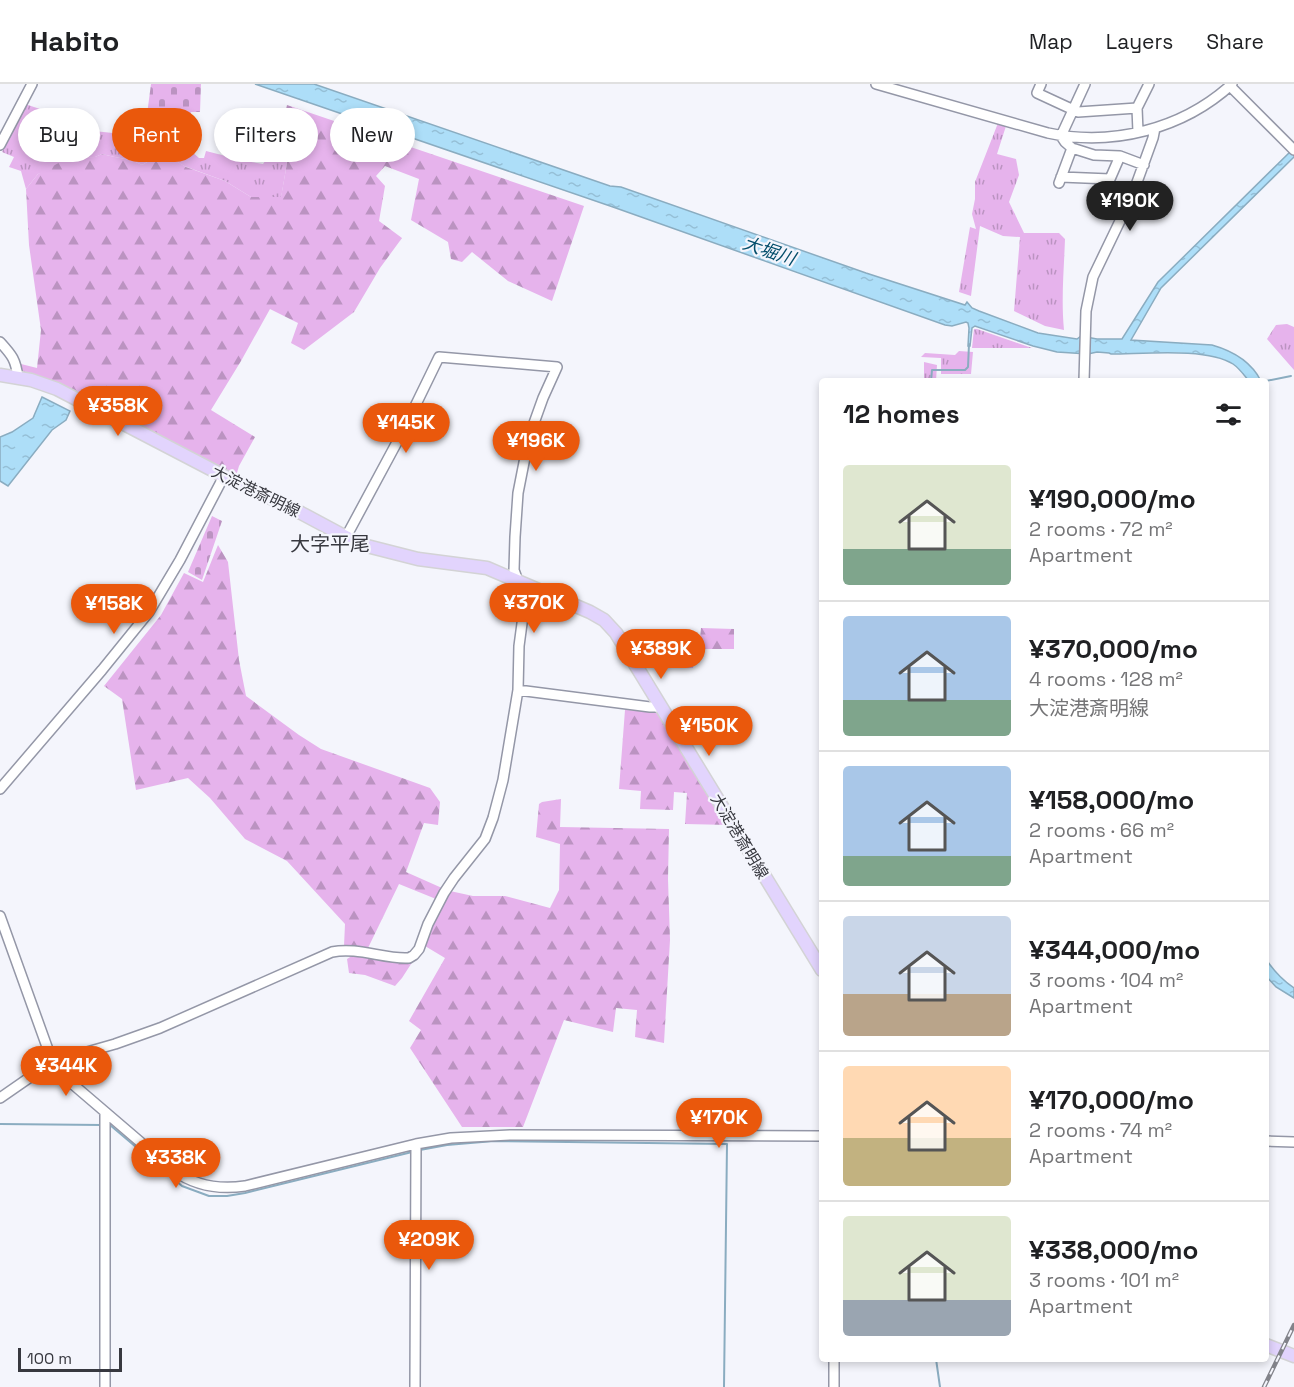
<!DOCTYPE html>
<meta charset="utf-8">
<style>
body{margin:0;font-family:"Space Grotesk","Noto Sans JP",sans-serif;background:#f2f2f2;color:#202124;height:100vh;display:flex;flex-direction:column;font-size:22px;white-space:nowrap}
*{box-sizing:border-box;margin:0}
p{font-size:20px;color:#757577}
.icon{flex:none;width:33px;height:33px;fill:none;stroke:currentColor;stroke-width:2;stroke-linecap:round;stroke-linejoin:round}
.map{position:relative;flex:1;overflow:hidden}
.drawer{position:absolute;left:819px;top:294px;width:450px;height:984px;display:flex;flex-direction:column;background:#fff;border-radius:6px;box-shadow:0 3px 9px #0003}
.drawer>*{flex:none}
.top-card{position:absolute;left:18px;top:24px;width:570px;height:54px;display:flex;gap:12px}
.scale{position:absolute;left:18px;bottom:15px;width:104px;box-sizing:border-box;padding-left:6px;border:3px solid #37383f;border-top:0;font-size:16px;line-height:21px;white-space:nowrap;color:#37383f;-webkit-text-stroke:4px #f4f5fc;paint-order:stroke}
.price{position:absolute;translate:-50% -51px;padding:0 14px;border-radius:21px;background:#ea580c;color:#fff;font-size:20px;line-height:39px;filter:drop-shadow(0 2px 3px #0008)}
.price::after{content:'';position:absolute;left:50%;top:36px;width:18px;height:14px;margin-left:-9px;background:inherit;clip-path:polygon(0 0,100% 0,50% 100%)}
.price.active{background:#222;color:#fff}
ul{padding:0;list-style:none}
li{display:flex;align-items:center;gap:18px;height:150px;padding:0 24px}
li+li{border-top:2px solid #e0e0e0}
li span{display:grid;place-items:center;flex:none;width:168px;height:120px;border-radius:6px;color:#555}
li>.icon{margin-inline-start:auto}
span .icon{width:72px;height:72px;fill:#fffc;stroke-width:1}
li b{font-size:26px}
h2{display:flex;justify-content:space-between;align-items:center;height:72px;padding:0 24px;font-size:26px}
.tag{padding:0 21px;border-radius:27px;background:#fff;box-shadow:0 3px 9px #0003;font-size:21px;line-height:54px}
.tag.active{background:#ea580c;color:#fff}
header{display:flex;align-items:center;gap:36px;box-sizing:border-box;height:84px;padding:0 30px;background:#fff;border-bottom:2px solid #e0e0e0}
header strong{font-size:28px}
nav{display:flex;gap:33px;margin-inline-start:auto;font-size:21px}
.map>svg:first-child{display:block}
</style>
<header>
<strong>Habito</strong>
<nav><a>Map</a><a>Layers</a><a>Share</a></nav>
</header>
<div class="map">
<svg width="1294" height="1303" viewBox="0 0 1294 1303">
<defs>
<pattern id="grass-tufts" width="24" height="20" patternUnits="userSpaceOnUse" patternTransform="scale(1.5)"><rect width="24" height="20" fill="#e6b3ec"/><path d="M3 7l-1-3M5 7V3M7 7l1-3M15 17l-1-3M17 17v-4M19 17l1-3" fill="none" stroke="#bb93c1"/></pattern>
<pattern id="forest-firs" width="22" height="20" patternUnits="userSpaceOnUse" patternTransform="scale(1.5)"><rect width="22" height="20" fill="#e6b3ec"/><path d="M5 1l3.5 6h-7zM16 11l3.5 6h-7z" fill="#bb93c1"/></pattern>
<pattern id="cemetery-stones" width="16" height="16" patternUnits="userSpaceOnUse" patternTransform="scale(1.5)"><rect width="16" height="16" fill="#e6b3ec"/><path d="M2 7V4a2 2 0 0 1 4 0v3zM10 15v-3a2 2 0 0 1 4 0v3z" fill="#bb93c1"/></pattern>
<pattern id="water-ripples" width="26" height="14" patternUnits="userSpaceOnUse" patternTransform="scale(1.5)"><rect width="26" height="14" fill="#addef8"/><path d="M2 4q2-2 4 0t4 0M15 11q2-2 4 0t4 0" fill="none" stroke="#95bfd6"/></pattern>
</defs>
<rect width="100%" height="100%" fill="#f4f5fc"/>
<path fill="url(#grass-tufts)" d="M25 20 55 30 70 38 84 39 94 47 141 52 142 62 191 67 199 74H204L206 67 245 77 263 80 279 57 287 79 281 114 251 113 225 97 184 82 163 69 142 81C130 74 116 74 102 70L95 73 85 74 38 90 26 105 21 87 9 83 14 73 2 68Z
M998 39 1006 42 997 70 1016 75 1019 91 1009 118 1024 149H1059L1065 155C1064 185 1061 215 1064 246L1045 242 1014 227 1020 153 1003 152 980 142 971 212 959 208 970 143 976 145 972 130 975 115V98Z
M1287 240 1294 243V286L1267 255 1276 241Z
M974 245H977L1032 264H972Z
M959 267 973 268 971 290H941V274L921 273 925 269 955 271Z
M924 278 937 281 936 297H924Z"/>
<path fill="url(#forest-firs)" d="M287 21 584 122 552 217 508 197 472 168 462 178 451 175 448 158 411 136 419 95 385 82 376 92 385 102 379 137 402 154 380 184 354 228 304 266 291 259 298 239 270 225 241 277 211 326 255 353 239 382 236 392 26 290 22 286 21 280 37 284 41 246 29 161 26 105 38 90 68 74 95 73 102 70C116 74 130 74 142 81L163 69 186 83 225 97 251 113H281L287 79 279 57Z
M218 461 228 478 239 576 246 612 299 651 321 665 430 704 440 718 438 741 424 739 406 788 442 804 436 815 399 800 368 864 370 871 398 879 413 877 402 894 395 902 365 891 349 889 347 875 355 870 344 862 345 840 287 777 245 755 210 714 188 694 136 706 122 615 104 602 161 531 184 489 203 498Z
M701 544 734 545V565H694L693 584 656 583 658 562 671 563 677 554 700 555Z
M625 626 659 627 730 741 685 740 687 709 674 708 673 726 640 725 641 707 619 705Z
M561 715 560 743 669 745 668 795 670 856 664 959 635 953 637 926 616 924 613 948 564 936 523 1043H462L410 964 421 946 409 937 445 874 425 862 432 841 450 807 473 812H505L550 824 559 806 560 760 536 753 539 720 542 718Z"/>
<path fill="url(#cemetery-stones)" d="M151 0H201L200 28H191L188 64 143 61Z
M212 432 222 437 202 496 188 488Z"/>
<path fill="url(#water-ripples)" stroke="#8aacc0" stroke-width="1.5" d="M255 0H314L610 102 621 103 866 189 965 221 967 218 972 224 979 227 1038 249 1077 255 1081 252 1097 255H1122L1158 198 1294 64V73L1161 204 1131 256 1212 261C1233 267 1251 277 1261 297H1249C1244 291 1239 284 1233 280 1207 263 1142 270 1111 270L1109 269 1097 268 1088 270 1057 268 1033 262 975 242 972 244 970 262H968L969 244 968 239 966 238 952 242 945 241 613 123Z
M42 313 70 327 66 336 52 346 8 402 0 397V353L12 348 33 334Z
M1266 875C1273 886 1282 896 1294 904V914L1276 903 1266 892Z"/>
<g fill="none" stroke-linecap="round" stroke-linejoin="round">
<path stroke="#8aacc0" stroke-width="2" d="M931 297 932 286H965L968 283 969 260
M1266 297 1291 292
M0 1040 102 1041
M108 1041H110L182 1102 209 1112H227L245 1109 412 1068
M420 1066 447 1061 494 1057 727 1060 724 1303
M936 1275 940 1303"/>
<g stroke="#9497a7" stroke-width="12">
<path id="minor" d="M876 0 1048 49C1112 63 1183 45 1232 0
M1041 0 1037 9 1078 28 1137 24
M1230 2 1294 66
M1138 48 1137 24 1149 0
M1061 52 1065 58 1072 64 1094 71 1120 72 1144 81
M1061 52 1085 0
M0 61 32 0
M1061 93 1110 95 1120 72
M1059 99 1072 64
M0 258C12 271 16 276 18 294
M1084 297 1086 227 1093 193 1132 112 1153 54 1155 44
M518 606 650 623H661
M0 705 102 586 149 528 180 476 224 392
M0 832 55 985 173 1086C195 1102 218 1106 245 1102L416 1060 451 1054 510 1051 822 1052
M0 1014 52 978 115 960 160 944 332 868C357 863 381 874 405 874H409L414 871 419 865 428 840 444 809 454 794 485 755 493 734 503 696 518 606 519 562 523 532 518 497 514 486 515 453 518 409 529 353 543 314 557 283 439 273 403 347 346 453
M1266 1057 1294 1058
M105 1303V1029
M415 1303 416 1060
M834 1303V1275"/>
</g>
<g stroke="#d3d3d5" stroke-width="15">
<path id="major" d="M0 291 31 296 57 305 224 392 253 405 301 429 359 460 418 475 487 484 590 528 604 536 616 549 822 886
M1266 1261 1294 1272"/>
</g>
<use href="#minor" stroke="#fff" stroke-width="9"/>
<use href="#major" stroke="#e2d4fd" stroke-width="12"/>
<g stroke="#82838a" stroke-width="4.5">
<path id="rail" d="M1264 1303 1294 1241"/>
</g>
<use href="#rail" stroke="#f4f5fc" stroke-width="2" stroke-dasharray="7" stroke-linecap="butt"/>
</g>
<g text-anchor="middle" stroke-width="4.5" stroke-linejoin="round" paint-order="stroke">
<g font-size="16" fill="#37383f" stroke="#f4f5fc">
<text transform="translate(256 407) rotate(26)" y="6">大淀港斎明線</text>
<text transform="translate(740 752) rotate(59)" y="6">大淀港斎明線</text>
</g>
<g font-size="18" font-style="italic" fill="#054f6c" stroke="#f4f5fc">
<text transform="translate(769 167) rotate(19)" y="6">大堀川</text>
</g>
<g font-size="20" fill="#37383f" stroke="#f4f5fc">
<text x="330" y="467">大字平尾</text>
</g>
</g>
</svg>
<div class="scale">100 m</div>
<b class="price active" style="left:1130px;top:148px">¥190K</b>
<b class="price" style="left:118px;top:353px">¥358K</b>
<b class="price" style="left:406px;top:370px">¥145K</b>
<b class="price" style="left:536px;top:388px">¥196K</b>
<b class="price" style="left:534px;top:550px">¥370K</b>
<b class="price" style="left:114px;top:551px">¥158K</b>
<b class="price" style="left:661px;top:596px">¥389K</b>
<b class="price" style="left:709px;top:673px">¥150K</b>
<b class="price" style="left:66px;top:1013px">¥344K</b>
<b class="price" style="left:719px;top:1065px">¥170K</b>
<b class="price" style="left:176px;top:1105px">¥338K</b>
<b class="price" style="left:429px;top:1187px">¥209K</b>
<div class="top-card">
<a class="tag">Buy</a>
<a class="tag active">Rent</a>
<a class="tag">Filters</a>
<a class="tag">New</a>
</div>
<section class="drawer">
<h2>12 homes<svg class="icon" aria-label="filters" viewBox="0 0 24 24"><path d="M4 7h16M4 17h16"/><circle cx="9" cy="7" r="2"/><circle cx="15" cy="17" r="2"/></svg></h2>
<ul>
<li><span style="background:linear-gradient(#dfe7d0 70%,#7fa58c 0)"><svg class="icon" aria-label="home" viewBox="0 0 24 24"><path d="M3 11l9-7 9 7M6 9v11h12V9"/></svg></span><div><b>¥190,000/mo</b><p>2 rooms · 72 m²</p><p>Apartment</p></div></li>
<li><span style="background:linear-gradient(#a9c7e8 70%,#7fa58c 0)"><svg class="icon" aria-label="home" viewBox="0 0 24 24"><path d="M3 11l9-7 9 7M6 9v11h12V9"/></svg></span><div><b>¥370,000/mo</b><p>4 rooms · 128 m²</p><p>大淀港斎明線</p></div></li>
<li><span style="background:linear-gradient(#a9c7e8 75%,#7fa58c 0)"><svg class="icon" aria-label="home" viewBox="0 0 24 24"><path d="M3 11l9-7 9 7M6 9v11h12V9"/></svg></span><div><b>¥158,000/mo</b><p>2 rooms · 66 m²</p><p>Apartment</p></div></li>
<li><span style="background:linear-gradient(#c9d6e8 65%,#b9a48a 0)"><svg class="icon" aria-label="home" viewBox="0 0 24 24"><path d="M3 11l9-7 9 7M6 9v11h12V9"/></svg></span><div><b>¥344,000/mo</b><p>3 rooms · 104 m²</p><p>Apartment</p></div></li>
<li><span style="background:linear-gradient(#ffd9b3 60%,#c2b280 0)"><svg class="icon" aria-label="home" viewBox="0 0 24 24"><path d="M3 11l9-7 9 7M6 9v11h12V9"/></svg></span><div><b>¥170,000/mo</b><p>2 rooms · 74 m²</p><p>Apartment</p></div></li>
<li><span style="background:linear-gradient(#dfe7d0 70%,#9aa5b1 0)"><svg class="icon" aria-label="home" viewBox="0 0 24 24"><path d="M3 11l9-7 9 7M6 9v11h12V9"/></svg></span><div><b>¥338,000/mo</b><p>3 rooms · 101 m²</p><p>Apartment</p></div></li>
</ul>
</section>
</div>
